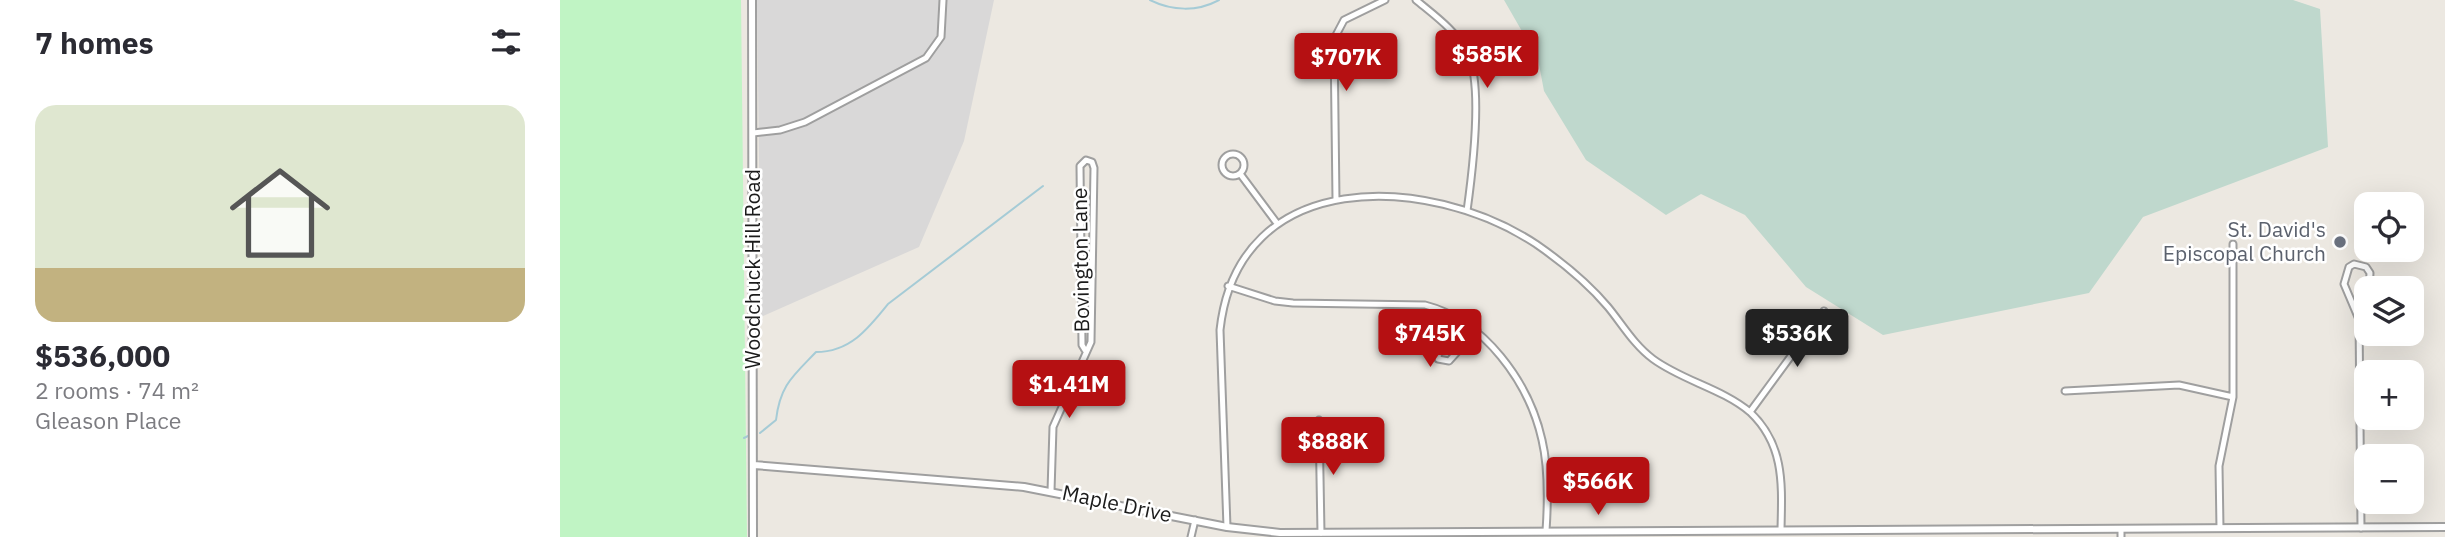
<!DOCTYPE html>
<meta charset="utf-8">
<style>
body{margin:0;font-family:"IBM Plex Sans",sans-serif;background:#f2f2f3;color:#2b2b33;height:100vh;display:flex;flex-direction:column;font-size:26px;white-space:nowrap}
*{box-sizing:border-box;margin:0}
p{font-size:23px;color:#7c7c81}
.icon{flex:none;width:38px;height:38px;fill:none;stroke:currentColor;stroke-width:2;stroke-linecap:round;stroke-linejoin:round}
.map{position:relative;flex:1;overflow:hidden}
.side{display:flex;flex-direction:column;background:#fff;width:560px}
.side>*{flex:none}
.fabs{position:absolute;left:1794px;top:192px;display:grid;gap:14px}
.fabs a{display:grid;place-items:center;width:70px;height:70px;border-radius:14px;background:#fff;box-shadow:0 7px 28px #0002;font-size:35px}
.price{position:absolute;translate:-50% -60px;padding:0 16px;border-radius:7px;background:#b51012;color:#fff;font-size:23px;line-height:46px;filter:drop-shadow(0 2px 4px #0008)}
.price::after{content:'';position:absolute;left:50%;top:42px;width:21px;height:16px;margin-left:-10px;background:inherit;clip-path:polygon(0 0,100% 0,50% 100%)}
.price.active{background:#222;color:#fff}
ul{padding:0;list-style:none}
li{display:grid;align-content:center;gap:14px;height:371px;padding:0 35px}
li span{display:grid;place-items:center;height:217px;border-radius:21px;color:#555}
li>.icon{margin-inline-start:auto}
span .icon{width:126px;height:126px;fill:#fffc;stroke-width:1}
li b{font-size:30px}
h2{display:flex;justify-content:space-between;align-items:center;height:84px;padding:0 35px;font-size:30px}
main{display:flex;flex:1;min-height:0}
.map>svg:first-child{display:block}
</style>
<main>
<section class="side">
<h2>7 homes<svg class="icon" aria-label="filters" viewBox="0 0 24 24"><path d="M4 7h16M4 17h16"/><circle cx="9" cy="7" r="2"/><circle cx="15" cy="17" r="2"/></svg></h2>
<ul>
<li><span style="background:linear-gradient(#dfe7d0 75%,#c2b280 0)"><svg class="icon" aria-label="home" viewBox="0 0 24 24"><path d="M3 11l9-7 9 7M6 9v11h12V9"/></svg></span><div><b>$536,000</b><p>2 rooms · 74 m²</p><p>Gleason Place</p></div></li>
</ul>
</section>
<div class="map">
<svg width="1885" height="537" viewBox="0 0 1885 537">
<rect width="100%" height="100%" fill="#ece8e1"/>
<path fill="#d9d8d8" d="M197 0H434L404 141 359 247 201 317Z"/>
<path fill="#bfd8cd" d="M944 0H1733L1760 9 1768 147 1583 217 1529 293 1323 335 1246 287 1185 215 1141 194 1106 215 1026 160 984 91 978 59Z"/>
<path fill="#c0f4c4" d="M0 0H181L187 537H0Z"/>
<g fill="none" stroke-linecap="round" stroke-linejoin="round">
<path stroke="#a5cbd6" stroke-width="2" d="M590 0C612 11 637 12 659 0
M200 433 216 420C220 385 233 376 256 352 290 352 308 329 328 304L483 186
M184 438 188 436"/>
<g stroke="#9f9f9f" stroke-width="9">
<path id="minor" d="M856 0C874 15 898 32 908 54 923 86 912 175 907 211
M193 133 220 130 245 122 366 58 381 37 383 0
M662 165a11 11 0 1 1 22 0a11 11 0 1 1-22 0Z
M681 175 716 222
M776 200 774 39 784 20 825 0
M668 286 715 301 733 303 865 305C924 320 969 382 982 440 989 470 988 502 986 531
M1798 317 1784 284 1789 267 1794 264 1806 267 1810 273 1809 289
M1798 317 1806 301
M1799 317 1801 528
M900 318 879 345 878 359 889 361 917 330
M1505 391 1619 385 1673 397
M1190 412 1264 311
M759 420 761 533
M491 491 493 427 531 342 534 168 532 162 526 160 520 166 522 345 525 350
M667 527 660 330C678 166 868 173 976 244 1002 262 1027 282 1048 307 1062 324 1074 345 1093 359 1123 381 1161 388 1190 412 1225 445 1222 485 1221 529
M1660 528 1659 466 1673 397V244
M1561 529V537
M631 537 635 520"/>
</g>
<g stroke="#9f9f9f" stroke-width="10">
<path id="tertiary" d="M192 0 193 537
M194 465 464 487 667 527 720 533 1885 527"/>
</g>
<use href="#minor" stroke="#fff" stroke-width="5"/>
<use href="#tertiary" stroke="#fff" stroke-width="6"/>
</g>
<circle fill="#6b7280" stroke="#fff" stroke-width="2.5" cx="1780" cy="242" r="7"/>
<g text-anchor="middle" stroke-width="5" stroke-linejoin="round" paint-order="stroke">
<g font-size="21" fill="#5b616d" stroke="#fff" text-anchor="end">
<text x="1766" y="237">St. David's<tspan x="1766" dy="24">Episcopal Church</tspan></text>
</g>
<g font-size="21" fill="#1b1b1b" stroke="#fff">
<text transform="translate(521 260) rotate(-91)" y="7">Bovington Lane</text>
<text transform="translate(193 269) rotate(-90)" y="7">Woodchuck Hill Road</text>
<text transform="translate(557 504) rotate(12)" y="7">Maple Drive</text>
</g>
</g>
</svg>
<div class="fabs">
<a><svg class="icon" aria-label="locate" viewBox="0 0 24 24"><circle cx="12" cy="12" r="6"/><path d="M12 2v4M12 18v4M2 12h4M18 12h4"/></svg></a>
<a><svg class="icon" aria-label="layers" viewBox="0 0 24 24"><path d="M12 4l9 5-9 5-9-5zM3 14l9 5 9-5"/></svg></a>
<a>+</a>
<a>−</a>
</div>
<b class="price" style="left:927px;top:90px">$585K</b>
<b class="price" style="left:786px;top:93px">$707K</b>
<b class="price" style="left:870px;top:369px">$745K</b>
<b class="price active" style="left:1237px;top:369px">$536K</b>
<b class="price" style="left:509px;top:420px">$1.41M</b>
<b class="price" style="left:773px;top:477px">$888K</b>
<b class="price" style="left:1038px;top:517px">$566K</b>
</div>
</main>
